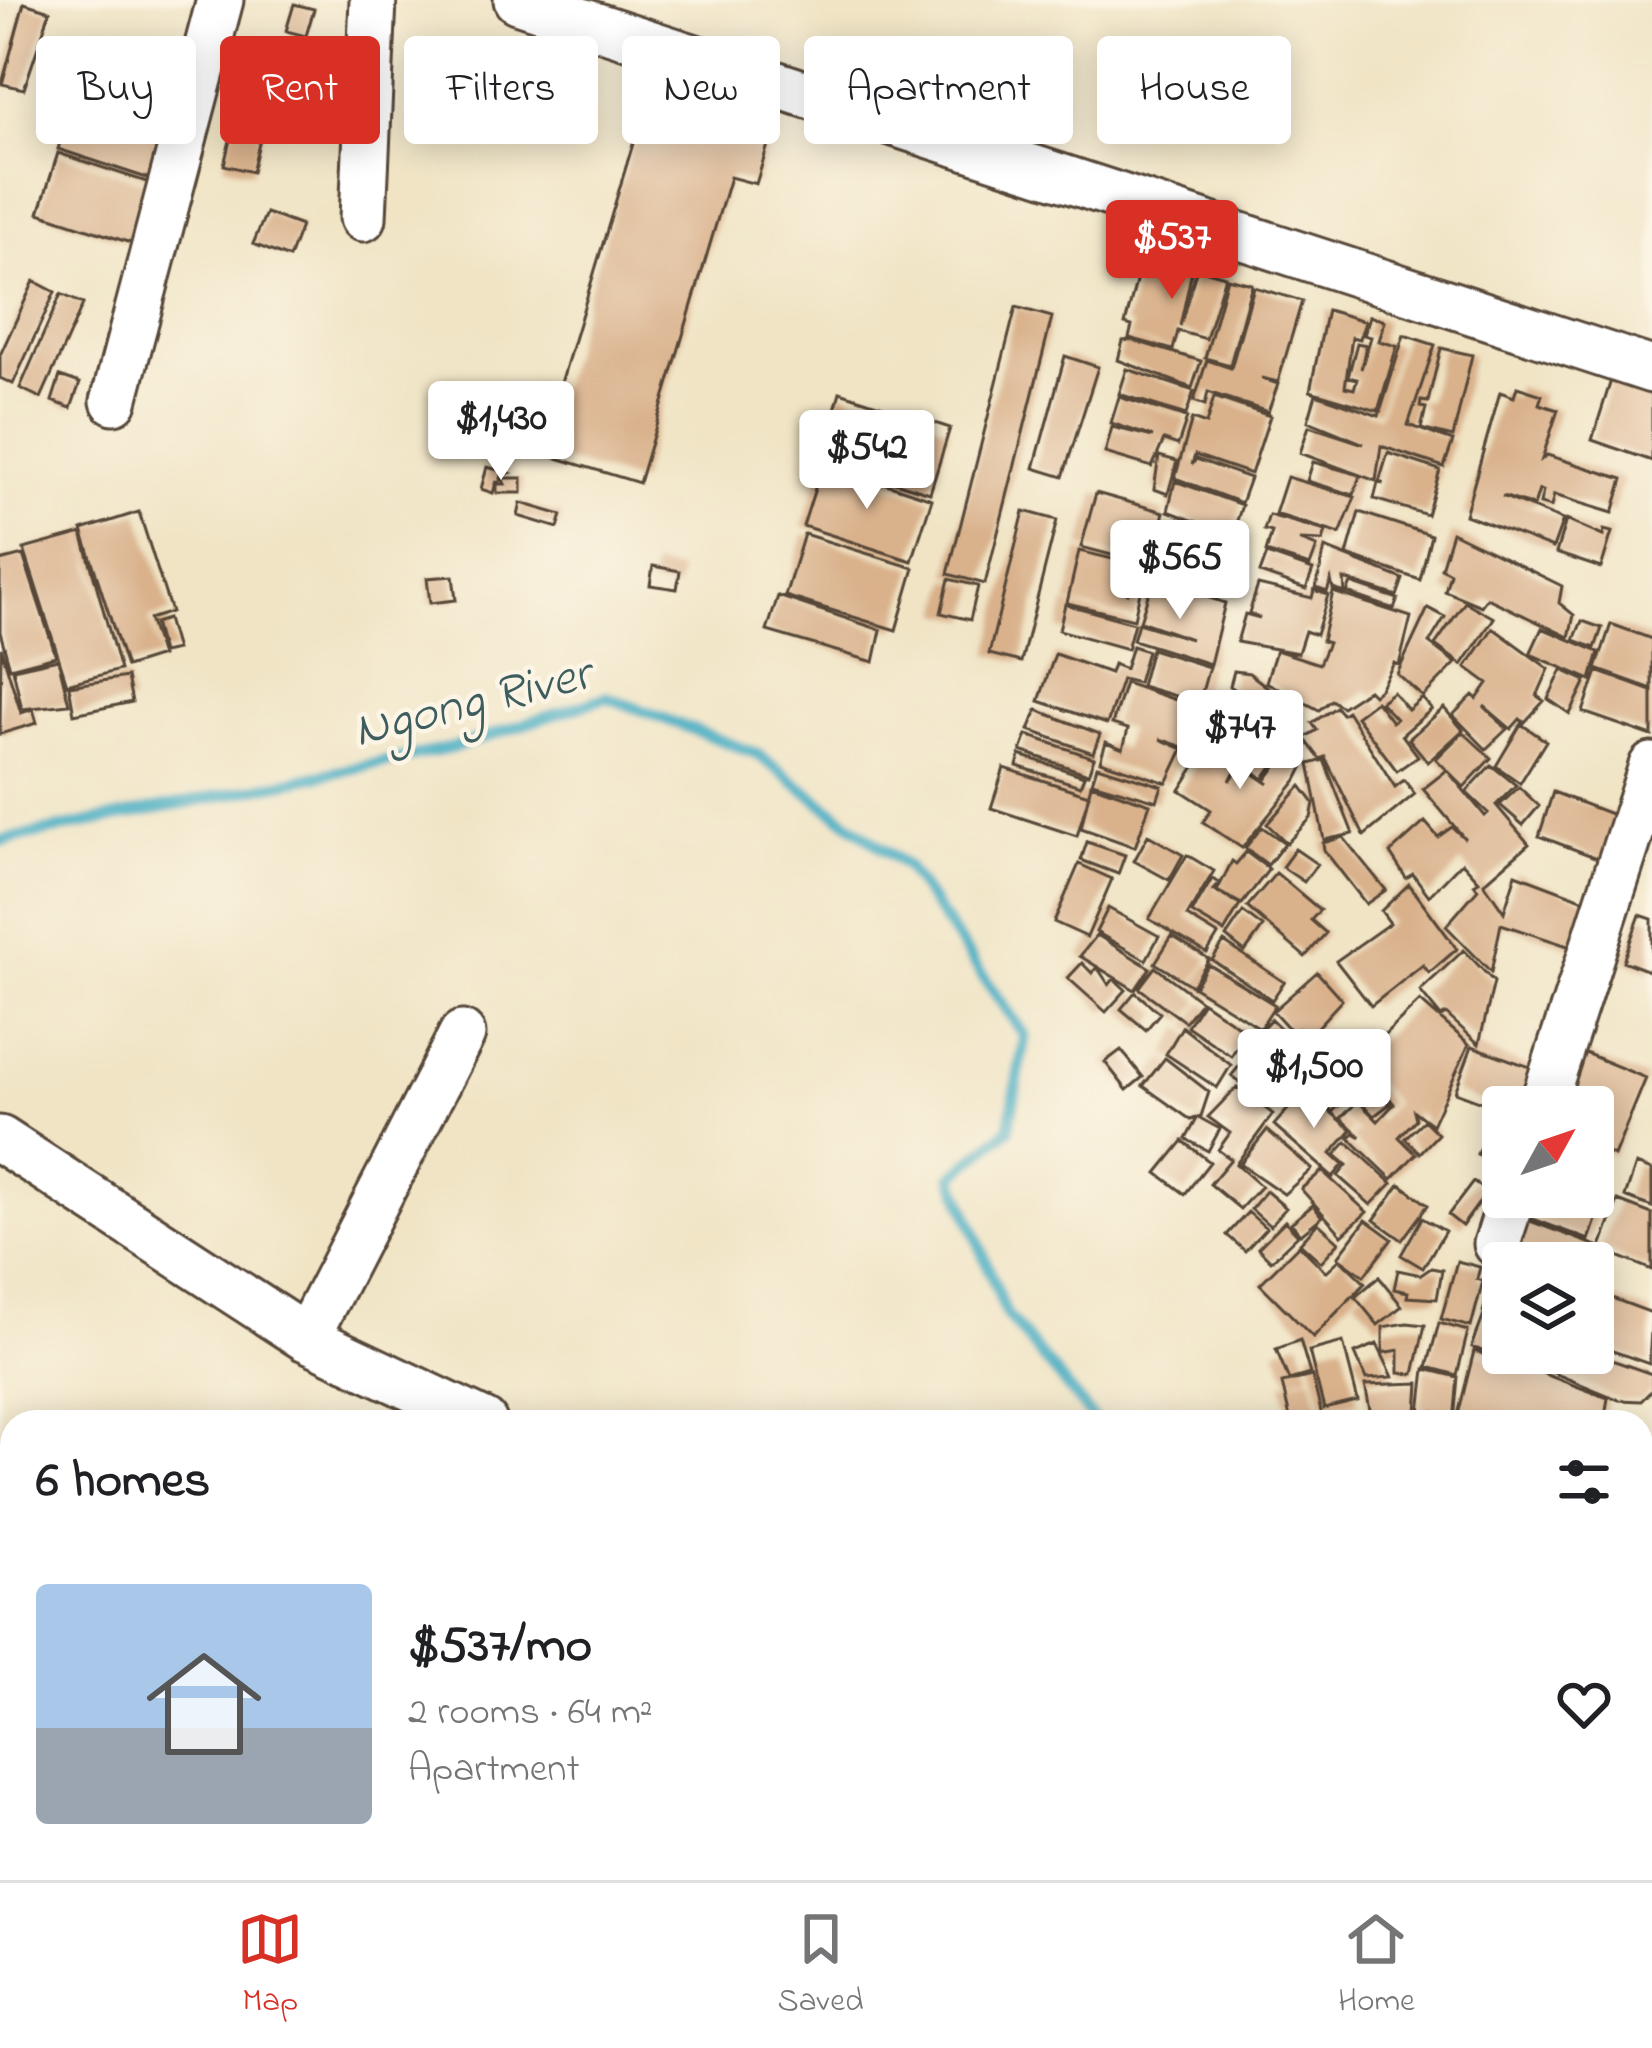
<!DOCTYPE html>
<meta charset="utf-8">
<style>
body{margin:0;font-family:"Indie Flower",sans-serif;background:#f2f2f2;color:#202124;height:100vh;display:flex;flex-direction:column;font-size:45px;white-space:nowrap}
*{box-sizing:border-box;margin:0}
p{font-size:39px;color:#757577}
.icon{flex:none;width:66px;height:66px;fill:none;stroke:currentColor;stroke-width:2;stroke-linecap:round;stroke-linejoin:round}
.map{position:relative;flex:1;overflow:hidden}
.side{position:absolute;left:0px;top:1410px;width:1653px;height:471px;display:flex;flex-direction:column;background:#fff;border-radius:36px 36px 0 0;box-shadow:0 6px 30px #0003}
.side>*{flex:none}
.top-card{position:absolute;left:36px;top:36px;width:1581px;height:108px;display:flex;gap:24px}
.needle{width:78px;rotate:50deg}
.fabs{position:absolute;left:1482px;top:1086px;display:grid;gap:24px}
.fabs a{display:grid;place-items:center;width:132px;height:132px;border-radius:12px;background:#fff;box-shadow:0 6px 30px #0003;font-size:60px}
.price{position:absolute;translate:-50% -102px;padding:0 27px;border-radius:12px;background:#fff;color:#222;font-size:39px;line-height:78px;filter:drop-shadow(0 3px 6px #0008)}
.price::after{content:'';position:absolute;left:50%;top:72px;width:36px;height:27px;margin-left:-18px;background:inherit;clip-path:polygon(0 0,100% 0,50% 100%)}
.price.current{background:#d93025;color:#fff}
ul{padding:0;list-style:none}
li{display:flex;align-items:center;gap:36px;height:300px;padding:0 36px}
li+li{border-top:3px solid #e0e0e0}
li span{display:grid;place-items:center;flex:none;width:336px;height:240px;border-radius:12px;color:#555}
li>.icon{margin-inline-start:auto}
span .icon{width:144px;height:144px;fill:#fffc;stroke-width:1}
li b{font-size:51px}
h2{display:flex;justify-content:space-between;align-items:center;height:144px;padding:0 36px;font-size:51px}
.tag{padding:0 42px;border-radius:12px;background:#fff;box-shadow:0 6px 30px #0003;font-size:42px;line-height:108px}
.tag.current{background:#d93025;color:#fff}
.tabs{display:flex;justify-content:space-around;align-items:center;height:168px;border-top:3px solid #e0e0e0;background:#fff;font-size:33px;color:#757577}
.tabs a{display:grid;justify-items:center;gap:6px}
.tabs .current{color:#d93025}
.map>svg:first-child{display:block}
</style>
<div class="map">
<svg width="1652" height="1880" viewBox="0 0 1652 1880">
<rect width="100%" height="100%" fill="#fcf5e5"/>
<filter id="ink" filterUnits="userSpaceOnUse"><feTurbulence type="fractalNoise" baseFrequency=".00833" numOctaves="2"/><feDisplacementMap in="SourceGraphic" scale="24" xChannelSelector="R" yChannelSelector="G"/><feConvolveMatrix kernelMatrix="1 2 1 2 8 2 1 2 1" color-interpolation-filters="sRGB"/></filter>
<filter id="wash" filterUnits="userSpaceOnUse"><feTurbulence type="fractalNoise" baseFrequency=".004" numOctaves="4" result="noise"/><feDisplacementMap in="SourceGraphic" scale="48" xChannelSelector="R" yChannelSelector="G"/><feGaussianBlur stdDeviation="2.7" result="paint"/><feColorMatrix in="noise" values="0 0 0 0 0 0 0 0 0 0 0 0 0 0 0 0 0 1.4 0 .05"/><feComposite in="paint" operator="in"/></filter>
<g filter="url(#wash)">
<rect width="100%" height="100%" fill="#f0e4c5"/>
<g fill="none" stroke-linecap="round" stroke-linejoin="round">
<path stroke="#41aac1" stroke-width="12" d="M0 841 452 748 607 697 757 754 906 866 1025 1036 1009 1129 953 1176 1006 1314 1096 1422
M1277 1869 1282 1880"/>
</g>
<g id="blocks">
<path fill="#d9b18b" d="M24 3 50 11 24 89 2 84Z
M294 4 314 9 306 36 286 31Z
M248 66 276 73 252 172 224 165Z
M79 84 180 117 159 182 58 149Z
M644 107 768 145 756 184 730 177 639 483 540 453Z
M58 153 159 186 140 246 39 213Z
M266 213 301 226 289 258 253 244Z
M1143 255 1193 266 1180 326 1197 268 1225 276 1206 339 1178 331 1173 350 1129 338 1132 326 1125 324Z
M1227 278 1252 284 1230 365 1205 358Z
M34 281 55 292 13 384 0 378V355Z
M1254 287 1302 301 1278 382 1261 378 1278 384 1268 412 1208 392 1205 405 1194 401 1207 360 1231 368Z
M61 294 83 304 41 398 20 388Z
M1016 307 1052 317 985 584 948 574Z
M1327 310 1365 321 1360 339 1352 337 1345 387 1354 389 1357 379 1348 377 1357 343 1366 345 1361 369 1371 337 1364 335 1370 316 1385 321 1379 341 1397 346 1378 411 1310 391Z
M1404 335 1435 345 1408 425 1453 441 1444 467 1381 446 1376 481 1300 453 1309 426 1364 444 1308 421 1316 394 1379 416Z
M1132 340 1201 361 1192 388 1118 360 1123 341Z
M1441 348 1472 355 1453 437 1421 429 1426 408 1420 407 1421 401 1428 402Z
M1065 356 1098 367 1063 477 1034 468Z
M1127 369 1194 391 1186 415 1119 394Z
M60 376 80 383 71 408 52 401Z
M1612 377 1652 391V461L1592 440Z
M1517 387 1542 395 1539 404 1558 410 1542 459 1547 455 1623 479 1613 513 1554 495 1551 507 1540 504 1543 491 1539 490 1534 506 1502 496 1563 520 1553 548 1465 515 1500 392 1514 397Z
M840 392 950 428 930 493 821 459Z
M1119 397 1187 418 1178 445 1164 440 1152 467 1105 453 1112 427 1153 437 1111 423Z
M1214 397 1270 416 1251 474 1195 455 1192 465 1196 459 1250 478 1241 503 1175 478 1192 419 1206 424Z
M1388 453 1440 470 1427 515 1374 499 1378 483 1384 484 1379 482Z
M1159 456 1177 461 1168 494 1154 489Z
M1313 462 1360 475 1354 495 1307 481Z
M823 463 932 499 912 561 803 526Z
M487 467 509 473 502 475 499 484H505L502 478H522V493H497V481L493 493 481 489Z
M1287 477 1355 497 1340 534 1275 514Z
M1175 481 1242 505 1234 530 1226 527 1223 532 1168 511Z
M1096 493 1164 512 1150 565 1081 547Z
M521 503 562 515 558 528 518 516Z
M1024 511 1057 520 1021 662 989 654Z
M139 512 171 612 149 619 161 656 126 667 82 530Z
M1359 512 1431 535 1420 580 1347 555Z
M1269 515 1326 531 1323 541 1299 540 1317 547 1310 566 1266 552 1272 532 1264 530Z
M1566 520 1603 536 1604 530 1612 532 1601 568 1556 553Z
M1184 521 1236 539 1220 582 1153 561 1164 526 1178 531 1173 546 1196 554 1178 546Z
M1452 532 1562 586 1559 603 1574 615 1569 637 1487 598 1481 606 1445 591 1450 573 1441 568Z
M82 533 120 670 67 684 24 549Z
M804 534 914 568 896 630 785 596Z
M1325 548 1403 579 1397 596 1344 579 1345 593 1333 589 1331 580 1327 592 1316 588Z
M1079 551 1130 563 1123 591 1128 593 1133 576 1143 578 1134 619 1067 603Z
M1267 554 1313 570 1306 589 1260 573Z
M23 555 56 656 10 668 0 632V561Z
M653 566 680 571 677 589 650 585Z
M1174 570 1221 586 1217 598 1170 581Z
M453 576 456 600 430 603 427 578Z
M949 579 978 586 970 620 941 613Z
M1153 579 1225 603 1210 664 1133 640 1138 623 1191 639 1140 621Z
M1351 583 1398 599 1394 609 1347 593Z
M1258 585 1312 598 1314 590 1328 595 1316 635 1305 631 1298 653 1237 642 1245 614 1260 618 1249 613Z
M1333 592 1411 617 1399 665 1394 663 1380 689 1373 695 1368 690 1342 707 1331 700 1319 710 1266 682 1276 650 1319 664 1328 643 1322 641Z
M778 596 881 630 874 662 767 631Z
M1465 602 1494 618 1462 665 1435 645Z
M1065 604 1134 623 1127 649 1059 630Z
M1428 608 1445 617 1429 643 1456 663 1423 697 1397 674Z
M167 619 176 650 162 653 154 623Z
M1582 621 1602 628 1595 648 1574 640Z
M1611 624 1652 639V689L1596 669Z
M1493 628 1549 669 1537 696 1544 701 1524 723 1520 719 1511 729 1484 706 1507 729 1486 749 1453 715 1473 695 1477 699 1488 683 1466 667Z
M1542 628 1599 652 1591 680 1530 654Z
M1132 646 1147 651 1138 683 1122 679 1107 724 1039 701 1055 654 1110 673 1113 664 1125 669Z
M1 648 21 713 33 709 37 723 0 734Z
M1151 649 1209 667 1199 703 1141 686Z
M58 659 69 704 22 709 13 669Z
M1562 670 1586 681 1570 714 1548 699Z
M1234 671 1249 673 1304 715 1291 730 1230 686Z
M1597 671 1652 691V736L1583 712Z
M127 677 132 702 74 714 69 686Z
M1125 683 1197 707 1183 747 1160 739 1183 749 1167 783 1100 761 1106 742 1123 749 1128 729 1112 724Z
M1393 692 1408 710 1422 698 1432 709 1402 735 1418 756 1397 771 1356 716 1376 701 1392 722 1396 719 1380 702Z
M1229 694 1259 709 1231 756 1213 745 1230 717 1221 712Z
M1336 707 1342 714 1347 711 1395 787 1404 780 1415 794 1364 836 1325 757 1320 759 1304 738 1317 730 1312 723Z
M1444 708 1463 730 1428 762 1409 739Z
M1037 710 1100 734 1093 753 1029 730Z
M1260 719 1294 736 1263 779 1241 761Z
M1521 724 1546 741 1520 783 1496 766Z
M1463 732 1491 758 1464 787 1436 759Z
M1027 735 1094 758 1088 774 1021 751Z
M1295 741 1304 766 1297 780 1242 848 1203 822 1211 810 1180 790 1208 746 1238 765 1230 781 1241 765 1269 784 1265 781Z
M1020 755 1084 776 1080 786 1017 766Z
M1324 760 1353 834 1324 840 1309 764Z
M1491 765 1516 785 1496 805 1529 844 1484 883 1504 912 1516 874 1598 905 1583 951 1501 924 1491 972 1446 926 1478 889 1474 884 1479 881 1462 862 1429 896 1413 874 1406 878 1390 853 1425 822 1438 837 1452 827 1465 839 1423 789 1447 770 1485 816 1488 813 1466 792Z
M1097 766 1162 786 1157 801 1092 782Z
M1004 768 1089 795 1077 836 991 808Z
M1091 784 1150 804 1135 847 1081 828Z
M1301 786 1314 803 1311 818 1287 843 1267 824Z
M1519 787 1539 806 1523 825 1500 805Z
M1553 792 1629 821 1616 865 1539 836Z
M1262 827 1285 843 1268 865 1245 848Z
M1148 835 1183 855 1169 880 1134 861Z
M1343 837 1386 890 1366 904 1324 850 1323 843Z
M1087 842 1125 855 1118 874 1081 860Z
M1295 849 1317 864 1304 882 1282 867Z
M1246 852 1269 869 1242 904 1217 891 1232 861 1236 864Z
M1187 855 1214 871 1187 916 1218 935 1207 953 1149 919Z
M1079 864 1112 879 1087 937 1054 922Z
M1276 873 1320 910 1311 920 1326 933 1305 957 1247 907Z
M1212 879 1220 883 1214 890 1240 905 1224 932 1192 913Z
M1409 884 1457 949 1429 973 1423 965 1371 1006 1336 961 1390 923 1381 911Z
M1108 908 1159 936 1146 960 1096 932Z
M1243 912 1263 927 1245 952 1226 937Z
M1640 915 1652 919V972L1623 961Z
M1097 935 1150 968 1135 990 1080 956Z
M1172 936 1209 959 1192 986 1155 963Z
M1224 942 1284 982 1272 1000 1212 960Z
M1464 950 1494 982 1479 1044 1446 1014 1441 1017 1420 991Z
M1082 963 1092 973 1097 967 1109 985 1114 979 1126 990 1106 1012 1068 978Z
M1208 964 1275 1005 1260 1028 1194 987Z
M1155 967 1201 1001 1185 1022 1139 988Z
M1317 972 1342 1000 1307 1038 1298 1029 1294 1034 1273 1011Z
M1135 992 1160 1013 1146 1030 1121 1009Z
M1420 1001 1469 1044 1432 1125 1414 1111 1416 1119 1399 1137 1416 1154 1392 1179 1349 1138 1354 1133 1361 1137 1341 1118 1358 1101 1378 1121 1394 1104 1359 1060Z
M1203 1002 1247 1032 1231 1056 1187 1026Z
M1271 1019 1292 1040 1265 1068 1243 1048Z
M1182 1027 1231 1065 1217 1088 1166 1054Z
M1295 1043 1311 1059 1283 1086 1267 1070Z
M1472 1046 1549 1074 1537 1107 1503 1110 1455 1092Z
M1573 1048 1646 1078 1614 1156 1593 1147V1107H1549Z
M1121 1050 1143 1077 1127 1090 1105 1062Z
M1165 1058 1209 1092 1201 1116 1191 1120 1143 1086Z
M1245 1059 1284 1089 1270 1106 1231 1076Z
M1316 1060 1348 1097 1332 1112 1300 1074Z
M1356 1062 1390 1104 1374 1116 1337 1078Z
M1237 1087 1273 1114 1236 1164 1261 1186 1240 1209 1210 1184 1231 1159 1218 1150 1230 1133 1208 1117Z
M1305 1090 1352 1130 1331 1154 1343 1165 1333 1177 1274 1125Z
M1198 1117 1220 1129 1208 1151 1186 1139Z
M1424 1120 1438 1134 1420 1153 1405 1138Z
M1492 1120 1503 1125V1166L1477 1154Z
M1267 1130 1312 1169 1284 1194 1240 1164Z
M1183 1141 1210 1162 1185 1194 1157 1173Z
M1347 1142 1392 1183 1371 1205 1338 1176 1347 1165 1335 1155Z
M1636 1164 1652 1170V1207L1625 1197Z
M1322 1171 1367 1212 1342 1235 1301 1189Z
M1473 1182 1487 1192 1462 1226 1448 1215Z
M1400 1184 1428 1205 1402 1240 1374 1220Z
M1266 1191 1286 1208 1270 1226 1251 1209Z
M1523 1197H1587L1602 1203 1589 1240 1517 1213Z
M1618 1201 1652 1214V1270L1600 1249Z
M1313 1205 1322 1217 1301 1234 1291 1223Z
M1248 1212 1266 1228 1245 1251 1227 1235Z
M1422 1218 1445 1231 1423 1268 1401 1255Z
M1522 1218 1597 1246 1591 1263 1507 1261Z
M1366 1220 1392 1239 1364 1276 1338 1257Z
M1285 1221 1298 1235 1271 1261 1258 1248Z
M1318 1223 1339 1242 1321 1262 1300 1243Z
M1299 1245 1326 1272 1340 1259 1365 1283 1313 1337 1260 1284Z
M1457 1261 1480 1267 1477 1279 1483 1281 1471 1327 1441 1319Z
M1431 1268 1442 1270 1437 1299 1407 1297 1408 1292 1394 1289 1398 1270 1421 1275Z
M1379 1277 1402 1306 1378 1325 1355 1297Z
M1491 1285 1503 1289V1318L1483 1312Z
M1593 1291 1652 1313 1649 1364 1593 1344Z
M1484 1315 1503 1322V1353H1561L1554 1372 1538 1366 1536 1371 1608 1398 1604 1422H1510L1458 1415 1474 1351 1513 1363 1472 1347Z
M1407 1323 1425 1325 1414 1374 1399 1373V1350L1383 1353V1327Z
M1439 1323 1468 1331 1457 1375 1427 1367Z
M1300 1340 1310 1374 1289 1380 1276 1349Z
M1343 1342 1358 1401 1324 1409 1309 1351Z
M1377 1344 1393 1377 1366 1379 1355 1353Z
M1563 1353H1592L1652 1374V1390L1641 1401 1619 1400 1556 1374Z
M1425 1369 1458 1377 1454 1422H1434V1411L1420 1412Z
M1312 1376 1322 1416 1291 1422 1282 1383Z
M1419 1383 1417 1412 1371 1415 1365 1385Z
M1447 1869H1497L1499 1880H1449Z"/>
</g>
</g>
<g filter="url(#ink)">
<use href="#blocks" fill-opacity="0" stroke="#564637" stroke-width="3"/>
<g fill="none" stroke-linecap="round" stroke-linejoin="round">
<g stroke="#564637" stroke-width="51">
<path id="minor" d="M517 0 1652 370
M363 218 373 0
M114 401 220 0
M1542 1107 1652 766
M0 1139 306 1338 484 1422
M1497 1244 1512 1197
M306 1338 462 1034
M0 1668 12 1673
M135 1880 139 1869
M461 1880 465 1869
M719 1880 723 1869
M1072 1880 1077 1869"/>
</g>
<use href="#minor" stroke="#fff" stroke-width="45"/>
</g>
</g>
<g text-anchor="middle" stroke-width="9" stroke-linejoin="round" paint-order="stroke">
<g font-size="51" font-style="italic" fill="#3d5d5f" stroke="#fcf5e5">
<text transform="translate(471 699) rotate(-14)" y="18">Ngong River</text>
</g>
</g>
</svg>
<div class="fabs">
<a><svg class="needle" viewBox="-14 -14 28 28"><path d="M0-13l5 13h-10z" fill="#e53935"/><path d="M0 13l5-13h-10z" fill="#757577"/></svg></a>
<a><svg class="icon" aria-label="layers" viewBox="0 0 24 24"><path d="M12 4l9 5-9 5-9-5zM3 14l9 5 9-5"/></svg></a>
</div>
<b class="price current" style="left:1172px;top:302px">$537</b>
<b class="price" style="left:501px;top:483px">$1,430</b>
<b class="price" style="left:867px;top:512px">$542</b>
<b class="price" style="left:1180px;top:622px">$565</b>
<b class="price" style="left:1240px;top:792px">$747</b>
<b class="price" style="left:1314px;top:1131px">$1,500</b>
<div class="top-card">
<a class="tag">Buy</a>
<a class="tag current">Rent</a>
<a class="tag">Filters</a>
<a class="tag">New</a>
<a class="tag">Apartment</a>
<a class="tag">House</a>
</div>
<section class="side">
<h2>6 homes<svg class="icon" aria-label="filters" viewBox="0 0 24 24"><path d="M4 7h16M4 17h16"/><circle cx="9" cy="7" r="2"/><circle cx="15" cy="17" r="2"/></svg></h2>
<ul>
<li><span style="background:linear-gradient(#a9c7e8 60%,#9aa5b1 0)"><svg class="icon" aria-label="home" viewBox="0 0 24 24"><path d="M3 11l9-7 9 7M6 9v11h12V9"/></svg></span><div><b>$537/mo</b><p>2 rooms · 64 m²</p><p>Apartment</p></div><svg class="icon" aria-label="heart" viewBox="0 0 24 24"><path d="M12 20l-8-8c-3-5 5-10 8-4 3-6 11-1 8 4z"/></svg></li>
</ul>
</section>
</div>
<nav class="tabs">
<a class="current"><svg class="icon" aria-label="map" viewBox="0 0 24 24"><path d="M3 6l6-2 6 2 6-2v14l-6 2-6-2-6 2zM9 4v14M15 6v14"/></svg>Map</a>
<a><svg class="icon" aria-label="saved" viewBox="0 0 24 24"><path d="M7 4h10v16l-5-4-5 4z"/></svg>Saved</a>
<a><svg class="icon" aria-label="home" viewBox="0 0 24 24"><path d="M3 11l9-7 9 7M6 9v11h12V9"/></svg>Home</a>
</nav>
